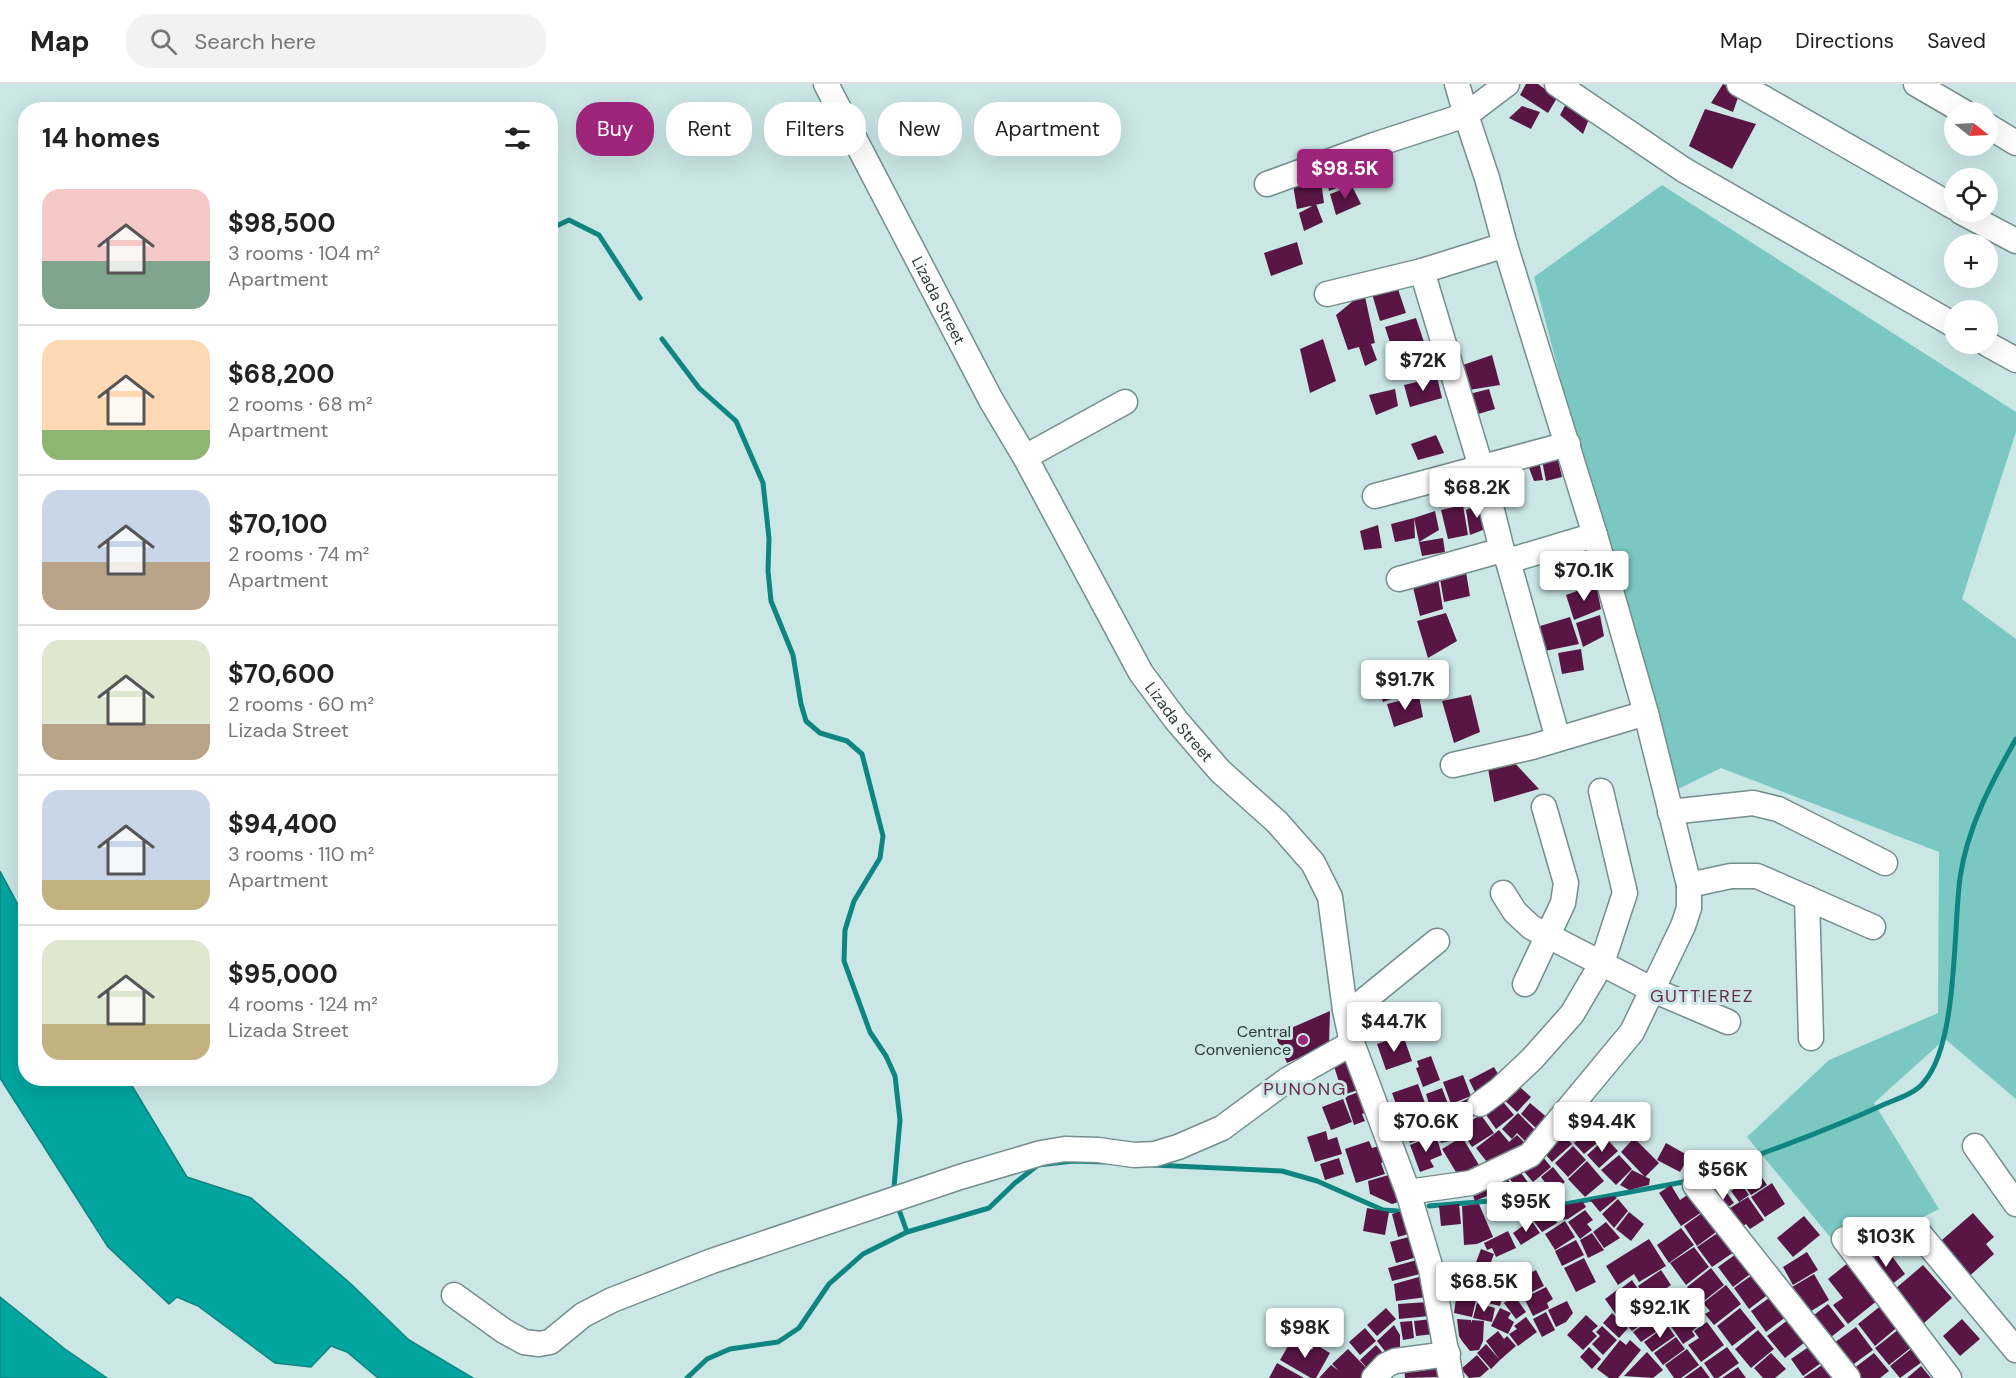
<!DOCTYPE html>
<meta charset="utf-8">
<style>
body{margin:0;font-family:"DM Sans",sans-serif;background:#f2f2f2;color:#222;height:100vh;display:flex;flex-direction:column;font-size:22px;white-space:nowrap}
*{box-sizing:border-box;margin:0}
p{font-size:20px;color:#767676}
.icon{flex:none;width:33px;height:33px;fill:none;stroke:currentColor;stroke-width:2;stroke-linecap:round;stroke-linejoin:round}
.map{position:relative;flex:1;overflow:hidden}
.sheet{position:absolute;left:18px;top:18px;width:540px;height:984px;display:flex;flex-direction:column;background:#fff;border-radius:24px;box-shadow:0 6px 24px #0002}
.sheet>*{flex:none}
.hud{position:absolute;left:576px;top:18px;width:570px;height:54px;display:flex;gap:12px}
.needle{width:39px;rotate:108deg}
.buttons{position:absolute;left:1944px;top:18px;display:grid;gap:12px}
.buttons a{display:grid;place-items:center;width:54px;height:54px;border-radius:50%;background:#fff;box-shadow:0 6px 24px #0002;font-size:30px}
.price{position:absolute;translate:-50% -51px;padding:0 14px;border-radius:6px;background:#fff;color:#222;font-size:20px;line-height:39px;filter:drop-shadow(0 2px 3px #0008)}
.price::after{content:'';position:absolute;left:50%;top:36px;width:18px;height:14px;margin-left:-9px;background:inherit;clip-path:polygon(0 0,100% 0,50% 100%)}
.price.on{background:#9f257b;color:#fff}
ul{padding:0;list-style:none}
li{display:flex;align-items:center;gap:18px;height:150px;padding:0 24px}
li+li{border-top:2px solid #e0e0e0}
li span{display:grid;place-items:center;flex:none;width:168px;height:120px;border-radius:18px;color:#555}
li>.icon{margin-inline-start:auto}
span .icon{width:72px;height:72px;fill:#fffc;stroke-width:1}
li b{font-size:26px}
h2{display:flex;justify-content:space-between;align-items:center;height:72px;padding:0 24px;font-size:26px}
.pill{padding:0 21px;border-radius:24px;background:#fff;box-shadow:0 6px 24px #0002;font-size:21px;line-height:54px}
.pill.on{background:#9f257b;color:#fff}
header{display:flex;align-items:center;gap:36px;box-sizing:border-box;height:84px;padding:0 30px;background:#fff;border-bottom:2px solid #e0e0e0}
header strong{font-size:28px}
nav{display:flex;gap:33px;margin-inline-start:auto;font-size:21px}
.search{width:420px;height:54px;background:#f2f2f2;display:flex;align-items:center;gap:15px;box-sizing:border-box;padding:0 21px;border-radius:24px;color:#767676;font-size:22px}
.map>svg:first-child{display:block}
</style>
<header>
<strong>Map</strong>
<div class="search"><svg class="icon" aria-label="search" viewBox="0 0 24 24"><circle cx="10" cy="10" r="6"/><path d="M15 15l6 6"/></svg>Search here</div>
<nav><a>Map</a><a>Directions</a><a>Saved</a></nav>
</header>
<div class="map">
<svg width="2016" height="1294" viewBox="0 0 2016 1294">
<rect width="100%" height="100%" fill="#cae7e5"/>
<path fill="#7bc8c3" d="M1662 101 2016 328V348L1962 515 2016 555V1015L1945 955 1874 1019 1939 1125 1846 1172 1747 1053 1829 976 1938 929 1939 768 1721 684 1668 710 1534 193Z"/>
<path fill="#01a5a0" stroke="#0f8581" stroke-width="1.5" d="M0 787 25 834 26 994 128 995 187 1093 251 1114 351 1200 409 1256 473 1294H378L347 1268 331 1262 311 1283 275 1279 198 1222 177 1213 169 1220 108 1163 0 994Z
M0 1213 65 1265 107 1294H0Z"/>
<g fill="none" stroke-linecap="round" stroke-linejoin="round">
<path stroke="#0f8581" stroke-width="5" d="M550 145 569 136 599 151 640 214
M662 255 699 304 736 337 763 399 769 454 768 487 771 517 793 571 801 620 806 637 820 649 847 657 862 670 883 752 880 774 854 817 845 846 844 877 870 948 886 972 895 992 900 1036 894 1103
M1153 1081 1282 1087 1317 1097 1383 1126 1398 1127
M1698 1093C1760 1070 1824 1048 1885 1020 1897 1015 1916 1009 1924 998 1958 959 1953 846 1960 794 1967 744 1992 697 2016 655
M1429 1122 1502 1116 1538 1121H1560L1689 1097
M898 1123 907 1148
M687 1294 707 1275 730 1265 778 1258 799 1244 829 1200 863 1170 907 1148 989 1124 1015 1099 1038 1081 1073 1077 1105 1078"/>
</g>
<path fill="#591645" d="M1526 0H1538L1557 14 1548 29 1520 11Z
M1723 0 1740 8 1733 28 1711 19Z
M1569 14 1591 30 1583 50 1560 31Z
M1522 22 1540 28 1531 45 1509 34Z
M1705 25 1756 40 1732 85 1689 62Z
M1346 82 1352 98 1329 107 1325 86Z
M1320 89 1324 119 1297 125 1292 95Z
M1352 102 1361 120 1336 131 1330 110Z
M1316 120 1323 138 1304 147 1299 129Z
M1297 158 1303 180 1271 192 1264 169Z
M1395 196 1406 229 1380 237 1370 203Z
M1364 208 1375 259 1371 260 1377 276 1365 282 1359 263 1348 266 1336 231Z
M1416 234 1426 264 1395 274 1385 243Z
M1323 255 1336 297 1310 309 1300 265Z
M1492 271 1500 301 1469 306 1460 282Z
M1437 293 1442 314 1410 323 1404 301Z
M1395 305 1398 322 1376 331 1369 311Z
M1489 305 1495 325 1475 331 1469 310Z
M1436 351 1444 369 1418 376 1411 360Z
M1556 367 1562 393 1546 397 1541 371Z
M1538 372 1543 396 1534 397 1526 376Z
M1476 396 1477 411 1458 416 1454 397Z
M1486 418 1488 444 1470 451 1466 426Z
M1463 421 1468 451 1448 455 1441 426Z
M1435 427 1439 446 1419 458 1414 434Z
M1414 434 1415 454 1395 458 1391 440Z
M1378 441 1382 464 1364 466 1360 447Z
M1443 454 1445 468 1422 472 1419 458Z
M1437 488 1443 525 1420 532 1411 495Z
M1466 488 1470 512 1444 518 1439 489Z
M1596 500 1601 525 1574 536 1566 511Z
M1446 529 1457 557 1428 574 1417 537Z
M1600 531 1604 552 1583 563 1576 539Z
M1570 533 1579 560 1545 567 1540 542Z
M1581 565 1584 586 1562 590 1558 569Z
M1392 581H1412L1417 602 1400 609 1397 600 1400 612 1383 618 1375 594 1394 588Z
M1471 611 1480 648 1454 659 1442 617Z
M1419 612 1423 633 1394 643 1387 620Z
M1511 675 1539 705 1494 718 1487 679Z
M1330 927 1329 961 1287 979 1275 951Z
M1403 951 1412 977 1386 986 1377 960Z
M1356 972 1367 1003 1343 1011 1333 979Z
M1431 972 1440 996 1423 1003 1416 984 1419 983 1417 977Z
M1494 983 1504 1000 1478 1014 1469 996Z
M1463 991 1471 1012 1451 1020 1443 998Z
M1513 997 1531 1013 1517 1028 1499 1011Z
M1418 1000 1425 1019 1415 1022 1417 1028 1401 1034 1392 1009Z
M1442 1004 1457 1044 1449 1057 1441 1059 1426 1010Z
M1367 1005 1375 1025 1362 1030 1365 1037 1354 1041 1345 1013Z
M1475 1011 1476 1031 1462 1039 1453 1022Z
M1499 1013 1514 1031 1496 1045 1482 1025Z
M1343 1015 1352 1038 1331 1046 1322 1023Z
M1530 1019 1549 1035 1539 1047 1521 1030Z
M1426 1027 1434 1050 1410 1059 1402 1036Z
M1518 1029 1538 1049 1528 1060 1517 1049 1512 1055 1502 1045Z
M1481 1031 1494 1049 1472 1063 1459 1043Z
M1595 1041 1605 1052 1584 1070 1574 1059Z
M1499 1046 1509 1058 1517 1051 1527 1061 1494 1087 1476 1064Z
M1326 1047 1328 1056 1337 1053 1342 1070 1315 1078 1307 1053Z
M1560 1047 1572 1060 1552 1078 1541 1065Z
M1436 1051 1442 1071 1430 1076 1434 1083 1420 1088 1410 1061Z
M1462 1053 1479 1081 1459 1093 1442 1065Z
M1606 1054 1618 1067 1599 1084 1587 1071Z
M1634 1054 1659 1079 1645 1093 1621 1068Z
M1369 1057 1372 1064 1386 1060 1391 1076 1381 1079 1385 1090 1356 1099 1345 1065Z
M1666 1059 1689 1072 1680 1088 1657 1076Z
M1573 1062 1586 1076 1568 1093 1555 1079Z
M1539 1068 1551 1083 1533 1098 1520 1083Z
M1619 1071 1632 1085 1616 1101 1601 1086Z
M1339 1074 1344 1090 1325 1096 1320 1080Z
M1587 1077 1604 1097 1585 1113 1568 1095Z
M1517 1083 1529 1100 1519 1107 1506 1090Z
M1553 1083 1565 1098 1552 1108 1541 1093Z
M1756 1085 1767 1101 1751 1111 1740 1095Z
M1632 1086 1650 1095 1649 1101 1629 1106 1620 1101Z
M1399 1088 1408 1115 1392 1120 1370 1110 1368 1097Z
M1504 1089 1515 1107 1504 1114 1493 1095Z
M1486 1094 1492 1110 1475 1117 1469 1101Z
M1532 1099 1544 1111 1537 1117H1529L1522 1107Z
M1772 1099 1785 1120 1765 1133 1751 1113Z
M1741 1100 1749 1111 1739 1118 1731 1107Z
M1671 1101 1680 1116 1696 1105 1708 1124 1681 1142 1659 1109Z
M1725 1106 1734 1119 1721 1128 1712 1114Z
M1614 1112 1617 1114 1600 1128 1590 1116Z
M1748 1113 1764 1136 1750 1145 1746 1140 1733 1149 1720 1130Z
M1618 1115 1628 1127 1614 1144 1602 1130Z
M1583 1118 1586 1123 1568 1135 1562 1136 1554 1123Z
M1459 1120 1461 1140 1441 1142 1439 1122Z
M1479 1120 1493 1153 1477 1160 1464 1161 1462 1122Z
M1537 1123 1551 1124 1557 1139 1542 1148 1532 1135 1536 1132 1531 1125Z
M1367 1124 1389 1128 1385 1151 1363 1147Z
M1709 1124 1723 1143 1697 1162 1684 1142Z
M1409 1125 1415 1148 1398 1153 1392 1130Z
M1585 1126 1593 1136 1587 1140 1592 1146 1580 1155 1568 1138Z
M1629 1128 1644 1140 1631 1157 1616 1145Z
M1973 1129 1994 1153 1986 1160 1994 1170 1965 1196 1935 1162Z
M1804 1132 1820 1151 1793 1173 1777 1154Z
M1531 1136 1540 1149 1521 1161 1513 1149Z
M1565 1137 1575 1153 1555 1166 1545 1150Z
M1606 1138 1620 1154 1604 1164 1593 1148Z
M1681 1144 1694 1161 1669 1179 1657 1161Z
M1725 1144 1740 1164 1712 1183 1697 1163Z
M1508 1147 1516 1164 1496 1173 1492 1164 1487 1166 1484 1159Z
M1592 1149 1604 1166 1588 1174 1580 1156Z
M1416 1151 1421 1172 1396 1179 1390 1158Z
M1649 1155 1666 1182 1639 1198 1634 1190 1618 1201 1606 1182Z
M1576 1156 1584 1171 1562 1182 1555 1167Z
M1694 1163 1709 1183 1686 1201 1670 1179Z
M1886 1164 1905 1190 1886 1205 1866 1179Z
M1481 1165 1494 1170 1484 1196 1479 1195 1477 1208 1450 1203 1453 1189 1479 1195 1466 1189 1469 1179 1475 1181Z
M1743 1165 1757 1185 1733 1203 1718 1183Z
M1807 1168 1818 1186 1793 1201 1783 1183Z
M1424 1174 1428 1188 1392 1197 1388 1184Z
M1584 1174 1596 1198 1576 1208 1564 1184Z
M1849 1178 1878 1216 1848 1240 1833 1221 1843 1214 1828 1195Z
M1923 1181 1952 1214 1924 1239 1895 1205Z
M1711 1184 1724 1201 1700 1220 1687 1203Z
M1489 1186 1496 1188 1491 1207 1483 1205Z
M1536 1186 1544 1202 1524 1212 1516 1197Z
M1661 1186 1671 1201 1648 1217 1638 1202Z
M1759 1186 1774 1206 1749 1225 1734 1204Z
M1814 1190 1829 1216 1808 1229 1792 1203Z
M1426 1191 1427 1213 1396 1217 1394 1200Z
M1632 1196 1646 1217 1633 1226 1619 1206Z
M1726 1201 1741 1220 1714 1241 1705 1230 1710 1227 1703 1219Z
M1546 1203 1553 1215 1547 1219 1549 1224 1533 1232 1524 1214Z
M1493 1204 1504 1207 1500 1222 1488 1219Z
M1672 1204 1679 1214 1660 1227 1653 1217Z
M1617 1206 1631 1226 1619 1235 1605 1215Z
M1457 1207 1477 1211 1472 1233 1454 1229Z
M1776 1209 1791 1229 1766 1248 1751 1227Z
M1514 1211 1526 1228 1516 1235 1504 1219Z
M1680 1216 1687 1227 1680 1234 1689 1228 1698 1242 1692 1247 1695 1252 1683 1260 1662 1229Z
M1567 1217 1573 1229 1566 1238 1556 1243 1548 1226Z
M1651 1217 1658 1229 1632 1247 1623 1236Z
M1428 1218 1429 1232 1399 1235 1398 1220Z
M1477 1219 1495 1224 1492 1238 1473 1234Z
M1828 1220 1845 1242 1826 1257 1809 1235Z
M1883 1220 1900 1241 1875 1262 1858 1240Z
M1386 1224 1396 1235 1377 1252 1367 1241Z
M1500 1224 1511 1229 1508 1234 1514 1238 1508 1250 1491 1242Z
M1740 1224 1756 1244 1732 1262 1717 1242Z
M1546 1228 1555 1246 1542 1253 1533 1235Z
M1612 1229 1628 1244 1619 1254 1603 1239Z
M1659 1230 1666 1241 1641 1258 1633 1248Z
M1586 1231 1598 1242 1592 1247 1597 1252 1583 1266 1567 1251Z
M1793 1232 1810 1254 1785 1274 1767 1252Z
M1526 1233 1537 1248 1518 1262 1509 1250 1517 1245 1514 1242Z
M1432 1235 1434 1250 1416 1252 1414 1237Z
M1457 1235 1471 1236V1239L1472 1236 1484 1237 1483 1257 1479 1266 1470 1267 1462 1257 1459 1252Z
M1962 1235 1980 1255 1960 1272 1943 1252Z
M1412 1237 1414 1254 1403 1256 1400 1238Z
M1707 1238 1724 1261 1701 1278 1688 1261 1699 1254 1694 1247Z
M1394 1241 1400 1251V1268L1391 1275 1377 1257Z
M1667 1241 1675 1252 1652 1268 1644 1258Z
M1602 1242 1617 1256 1603 1271 1592 1260 1600 1252 1596 1248Z
M1856 1243 1873 1266 1851 1282 1834 1259Z
M1365 1244 1376 1257 1360 1271 1349 1258Z
M1899 1245 1913 1262 1889 1281 1875 1264Z
M1758 1246 1774 1265 1751 1284 1735 1265Z
M1498 1247 1504 1255 1507 1252 1516 1262 1500 1276 1486 1257Z
M1676 1253 1685 1265 1663 1281 1654 1269Z
M1292 1255 1312 1266 1315 1260 1330 1269 1316 1294H1311L1280 1276Z
M1620 1256 1626 1261 1630 1256 1641 1266 1618 1294H1609L1597 1285Z
M1486 1260 1500 1276 1491 1285 1477 1269Z
M1376 1261 1388 1275 1372 1290 1360 1276Z
M1916 1261 1926 1275 1900 1294 1890 1282Z
M1810 1262 1821 1279 1803 1292 1791 1275Z
M1589 1263 1601 1275 1592 1285 1580 1273Z
M1727 1263 1739 1279 1718 1294H1714L1704 1279Z
M1348 1265 1374 1292 1372 1294H1319L1331 1281 1339 1287 1332 1280Z
M1687 1265 1699 1281 1681 1294H1674L1665 1281Z
M1647 1268 1663 1286 1653 1294 1624 1292Z
M1771 1269 1786 1285 1775 1294H1763L1754 1284Z
M1874 1269 1889 1287 1880 1294H1860L1853 1285Z
M1477 1271 1489 1285 1480 1293 1469 1294 1461 1285Z
M1436 1277 1438 1293 1405 1294 1404 1281Z
M1277 1279 1304 1294H1269Z
M1825 1279 1836 1294H1803Z
M1701 1282 1710 1294H1684Z
M1921 1282 1931 1294H1907Z
M1738 1283 1746 1294H1722Z"/>
<g fill="none" stroke-linecap="round" stroke-linejoin="round">
<g stroke="#738e8c" stroke-width="27">
<g id="minor">
<path id="s1" d="M826 0 991 316 1025 373 1141 589 1176 636 1220 687 1277 738 1313 779 1330 813 1345 926 1352 959 1408 1108 1431 1185 1451 1294"/>
<path d="M1557 0 1684 86 1954 241"/>
<path d="M1739 0 1954 123"/>
<path d="M1916 0 1964 28"/>
<path d="M1988 42 2016 59"/>
<path d="M1267 100 1374 61 1466 31 1457 0"/>
<path d="M1961 128 2016 157"/>
<path d="M1422 187 1481 383 1502 466 1508 477 1558 655"/>
<path d="M1327 210 1422 187 1505 161"/>
<path d="M1987 260 2016 276"/>
<path d="M1025 373 1125 318"/>
<path d="M1375 412 1568 360"/>
<path d="M1508 477 1595 451"/>
<path d="M1399 495 1502 466"/>
<path d="M1453 681 1532 663 1646 629"/>
<path d="M1670 728 1753 719 1778 725 1885 779"/>
<path d="M1689 801 1731 792H1757L1873 843"/>
<path d="M1503 809 1515 828 1531 843 1653 906 1728 938"/>
<path d="M1807 814 1811 954"/>
<path d="M1525 900 1563 819 1566 799 1544 723"/>
<path d="M1345 926 1361 919 1437 857"/>
<path d="M1480 1020 1499 1006 1532 975 1572 930 1602 879 1625 809 1601 707"/>
<path d="M1975 1062 2016 1120"/>
<path d="M1695 1101 1848 1294"/>
<path d="M1408 1108 1471 1099 1530 1071 1632 948 1683 842 1689 824V801L1646 629 1595 451 1505 161 1487 94 1466 31 1507 0"/>
<path d="M1918 1148 2016 1266"/>
<path d="M1844 1155 1949 1294"/>
<path d="M454 1211 504 1247 524 1258 539 1260 550 1258 583 1231 612 1216 712 1177 960 1093 1041 1069 1065 1065 1098 1066 1134 1071 1155 1070 1178 1063 1222 1044 1287 996 1352 959"/>
<path d="M1374 1294 1386 1281 1395 1277 1448 1270"/>
</g>
</g>
<use href="#minor" stroke="#fff" stroke-width="24"/>
</g>
<circle fill="#9f257b" stroke="#cae7e5" stroke-width="2" cx="1303" cy="956" r="6"/>
<g text-anchor="middle" stroke-width="6" stroke-linejoin="round" paint-order="stroke">
<g font-size="16" fill="#2f3b3a" stroke="#cae7e5">
<text dy="6" stroke="none"><textPath href="#s1" startOffset="244">Lizada Street</textPath></text>
<text dy="6" stroke="none"><textPath href="#s1" startOffset="730">Lizada Street</textPath></text>
</g>
<g font-size="16" fill="#2f3b3a" stroke="#cae7e5" text-anchor="end">
<text x="1291" y="953">Central<tspan x="1291" dy="18">Convenience</tspan></text>
</g>
<g font-size="18" letter-spacing="1.5" fill="#692d54" stroke="#cae7e5">
<text x="1702" y="918">GUTTIEREZ</text>
<text x="1305" y="1011">PUNONG</text>
</g>
</g>
</svg>
<div class="buttons">
<a><svg class="needle" viewBox="-14 -14 28 28"><path d="M0-13l5 13h-10z" fill="#e53935"/><path d="M0 13l5-13h-10z" fill="#767676"/></svg></a>
<a><svg class="icon" aria-label="locate" viewBox="0 0 24 24"><circle cx="12" cy="12" r="6"/><path d="M12 2v4M12 18v4M2 12h4M18 12h4"/></svg></a>
<a>+</a>
<a>−</a>
</div>
<b class="price on" style="left:1345px;top:116px">$98.5K</b>
<b class="price" style="left:1423px;top:308px">$72K</b>
<b class="price" style="left:1477px;top:435px">$68.2K</b>
<b class="price" style="left:1584px;top:518px">$70.1K</b>
<b class="price" style="left:1405px;top:627px">$91.7K</b>
<b class="price" style="left:1394px;top:969px">$44.7K</b>
<b class="price" style="left:1426px;top:1069px">$70.6K</b>
<b class="price" style="left:1602px;top:1069px">$94.4K</b>
<b class="price" style="left:1723px;top:1117px">$56K</b>
<b class="price" style="left:1526px;top:1149px">$95K</b>
<b class="price" style="left:1886px;top:1184px">$103K</b>
<b class="price" style="left:1484px;top:1229px">$68.5K</b>
<b class="price" style="left:1660px;top:1255px">$92.1K</b>
<b class="price" style="left:1305px;top:1275px">$98K</b>
<div class="hud">
<a class="pill on">Buy</a>
<a class="pill">Rent</a>
<a class="pill">Filters</a>
<a class="pill">New</a>
<a class="pill">Apartment</a>
</div>
<section class="sheet">
<h2>14 homes<svg class="icon" aria-label="filters" viewBox="0 0 24 24"><path d="M4 7h16M4 17h16"/><circle cx="9" cy="7" r="2"/><circle cx="15" cy="17" r="2"/></svg></h2>
<ul>
<li><span style="background:linear-gradient(#f6c9c9 60%,#7fa58c 0)"><svg class="icon" aria-label="home" viewBox="0 0 24 24"><path d="M3 11l9-7 9 7M6 9v11h12V9"/></svg></span><div><b>$98,500</b><p>3 rooms · 104 m²</p><p>Apartment</p></div></li>
<li><span style="background:linear-gradient(#ffd9b3 75%,#8fb573 0)"><svg class="icon" aria-label="home" viewBox="0 0 24 24"><path d="M3 11l9-7 9 7M6 9v11h12V9"/></svg></span><div><b>$68,200</b><p>2 rooms · 68 m²</p><p>Apartment</p></div></li>
<li><span style="background:linear-gradient(#c9d6e8 60%,#b9a48a 0)"><svg class="icon" aria-label="home" viewBox="0 0 24 24"><path d="M3 11l9-7 9 7M6 9v11h12V9"/></svg></span><div><b>$70,100</b><p>2 rooms · 74 m²</p><p>Apartment</p></div></li>
<li><span style="background:linear-gradient(#dfe7d0 70%,#b9a48a 0)"><svg class="icon" aria-label="home" viewBox="0 0 24 24"><path d="M3 11l9-7 9 7M6 9v11h12V9"/></svg></span><div><b>$70,600</b><p>2 rooms · 60 m²</p><p>Lizada Street</p></div></li>
<li><span style="background:linear-gradient(#c9d6e8 75%,#c2b280 0)"><svg class="icon" aria-label="home" viewBox="0 0 24 24"><path d="M3 11l9-7 9 7M6 9v11h12V9"/></svg></span><div><b>$94,400</b><p>3 rooms · 110 m²</p><p>Apartment</p></div></li>
<li><span style="background:linear-gradient(#dfe7d0 70%,#c2b280 0)"><svg class="icon" aria-label="home" viewBox="0 0 24 24"><path d="M3 11l9-7 9 7M6 9v11h12V9"/></svg></span><div><b>$95,000</b><p>4 rooms · 124 m²</p><p>Lizada Street</p></div></li>
</ul>
</section>
</div>
